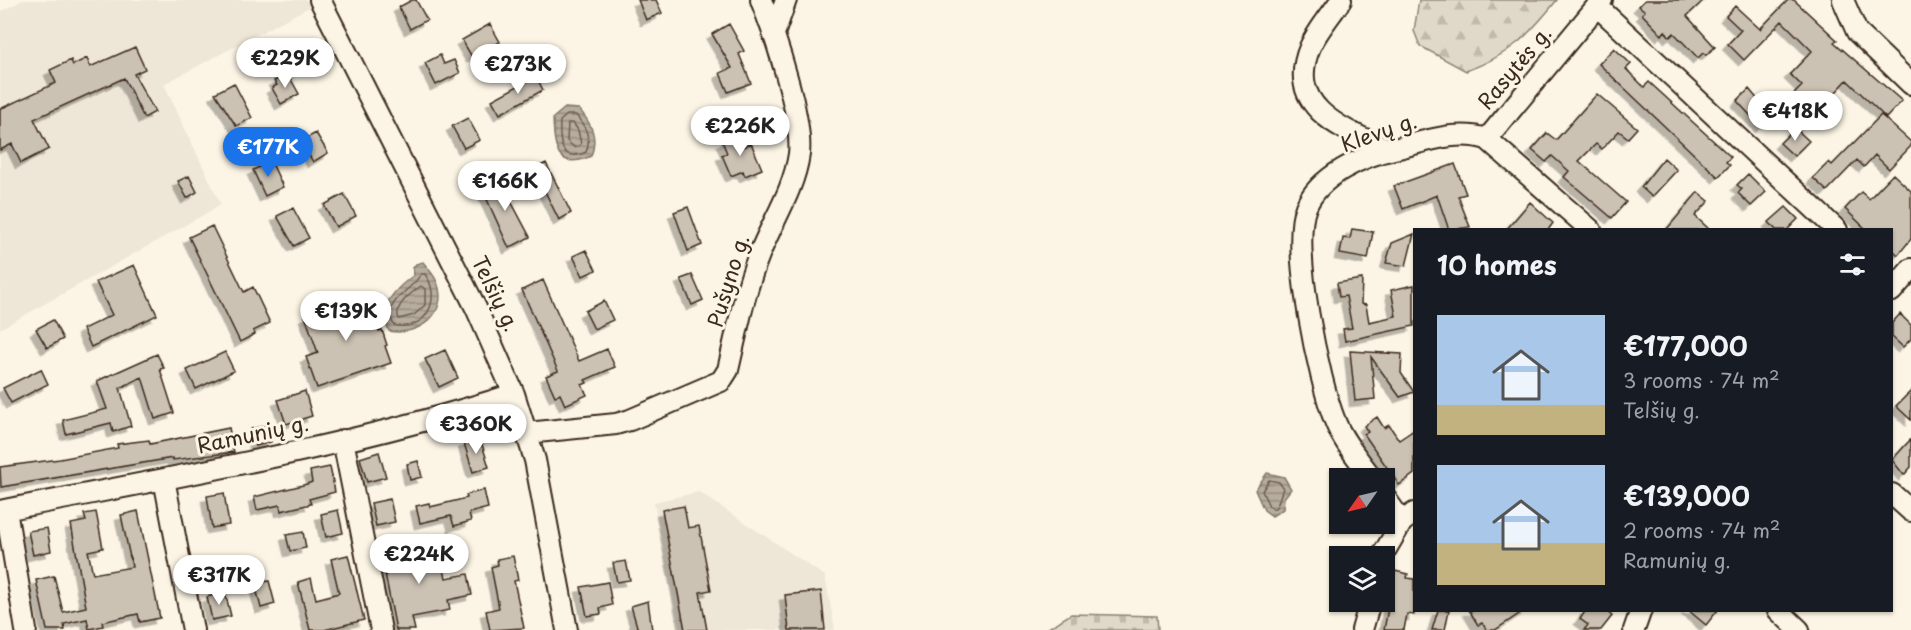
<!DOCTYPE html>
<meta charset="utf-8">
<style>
body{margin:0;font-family:"Playpen Sans",sans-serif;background:#20242c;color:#f1f3f6;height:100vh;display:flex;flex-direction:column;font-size:22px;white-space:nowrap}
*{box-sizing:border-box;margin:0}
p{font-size:20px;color:#9ea1a6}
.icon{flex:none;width:33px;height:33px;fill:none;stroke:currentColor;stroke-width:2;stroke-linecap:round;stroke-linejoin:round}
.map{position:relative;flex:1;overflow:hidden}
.details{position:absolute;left:1413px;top:228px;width:480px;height:384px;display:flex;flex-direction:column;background:#171b24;border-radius:0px;box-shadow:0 2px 4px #0004}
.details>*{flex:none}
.needle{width:39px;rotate:236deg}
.tools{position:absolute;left:1329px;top:468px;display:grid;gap:12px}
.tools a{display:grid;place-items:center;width:66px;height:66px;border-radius:0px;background:#171b24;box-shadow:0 2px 4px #0004;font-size:30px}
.price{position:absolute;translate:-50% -51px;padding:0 14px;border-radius:21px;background:#fff;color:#222;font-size:20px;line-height:39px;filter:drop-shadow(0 2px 3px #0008)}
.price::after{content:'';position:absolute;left:50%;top:36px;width:18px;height:14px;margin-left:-9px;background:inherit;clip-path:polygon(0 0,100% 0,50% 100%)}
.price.on{background:#1a73e8;color:#fff}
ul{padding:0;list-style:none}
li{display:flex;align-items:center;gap:18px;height:150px;padding:0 24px}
li span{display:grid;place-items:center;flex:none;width:168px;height:120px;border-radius:0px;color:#555}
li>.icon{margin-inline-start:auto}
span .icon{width:72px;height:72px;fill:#fffc;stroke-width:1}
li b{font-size:26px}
h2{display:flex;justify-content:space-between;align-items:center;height:72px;padding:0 24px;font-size:26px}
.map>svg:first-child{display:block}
</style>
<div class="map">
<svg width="1911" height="630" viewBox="0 0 1911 630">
<defs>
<pattern id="forest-firs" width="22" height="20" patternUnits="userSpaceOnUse" patternTransform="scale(1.5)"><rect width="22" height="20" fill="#e0d8c8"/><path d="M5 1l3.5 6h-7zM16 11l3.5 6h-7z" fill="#c1baab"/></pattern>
<pattern id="cemetery-stones" width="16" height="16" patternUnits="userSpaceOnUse" patternTransform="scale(1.5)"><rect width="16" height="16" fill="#e0d8c8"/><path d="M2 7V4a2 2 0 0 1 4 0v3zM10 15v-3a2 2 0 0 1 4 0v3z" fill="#c1baab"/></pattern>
<pattern id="water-rules" width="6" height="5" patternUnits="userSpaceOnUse" patternTransform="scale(1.5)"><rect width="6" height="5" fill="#b7ad9e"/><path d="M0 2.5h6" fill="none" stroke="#968d80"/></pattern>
<filter id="shadow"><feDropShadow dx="-5.5" dy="5.5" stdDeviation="0" flood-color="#0004"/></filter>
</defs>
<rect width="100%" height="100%" fill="#fcf5e5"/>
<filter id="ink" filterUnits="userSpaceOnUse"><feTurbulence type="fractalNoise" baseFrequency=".0167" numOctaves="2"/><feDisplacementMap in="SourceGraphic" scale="12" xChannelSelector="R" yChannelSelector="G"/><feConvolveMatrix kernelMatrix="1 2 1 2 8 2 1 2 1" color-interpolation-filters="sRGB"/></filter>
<g filter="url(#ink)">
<path fill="#eee6d6" d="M23 0H307L311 6 164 84 221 205 0 329V12Z
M699 492 825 576 835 630H680L654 502Z"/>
<path fill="url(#forest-firs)" stroke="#8e8173" stroke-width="1.5" d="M1419 0H1557C1528 36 1510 55 1466 71L1420 46 1414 31Z"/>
<path fill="url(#cemetery-stones)" stroke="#8e8173" stroke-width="1.5" d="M1071 614 1157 616 1158 630H1045Z"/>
<path fill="url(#water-rules)" stroke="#85796b" stroke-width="1.5" d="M565 108 579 109C592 124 598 138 591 156 556 172 554 146 553 118Z
M423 262C428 268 434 275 437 282 450 313 418 337 389 331L382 315C388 297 399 286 414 275L413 268 416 264Z
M1267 473 1284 477 1291 489 1284 498 1283 509 1272 516 1264 510 1255 490Z"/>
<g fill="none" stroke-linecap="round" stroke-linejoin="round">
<path stroke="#6d5e51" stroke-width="1.5" d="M567 115H576C585 126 592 138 586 152 560 164 559 141 560 121Z
M568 123H573L578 130 581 144 575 148 567 141Z
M421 274H425C443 299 425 333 394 325L389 315C394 294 412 290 421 274Z
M421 286 425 289V305L414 315 399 319C393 306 411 293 421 286Z
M1269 480 1279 482 1283 488 1277 506 1274 509 1269 506 1262 491Z"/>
</g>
<path fill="#ccc2b3" stroke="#3b2a1e" stroke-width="1.5" filter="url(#shadow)" d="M412 0H416L427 20 410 29 399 7Z
M638 0H656L662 13 646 20Z
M1645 0H1704L1687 16 1715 47 1706 55 1703 53 1698 58 1674 33 1670 37 1665 31 1662 35 1642 14 1645 11 1639 6Z
M1788 0H1794L1837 40 1834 42 1902 101 1886 118 1847 80 1823 106 1821 105 1810 115 1792 96 1802 86 1790 74 1812 51 1782 21 1744 60 1728 44 1741 30 1726 16 1735 6 1760 29Z
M490 24 500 42 472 57 462 40Z
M729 24 744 51 739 54 751 83 728 92 720 73 732 68 712 34Z
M135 47 145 69 134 74 155 112 144 118 124 78 34 119 49 149 21 163 12 144 0 150V109L56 83 50 70 71 60 73 65 87 58 90 67Z
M1614 48 1631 64 1626 69 1644 87 1649 82 1731 157 1726 162 1730 165 1718 177 1599 64Z
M440 55 444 64 454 60 460 73 436 85 425 63Z
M288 74 299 94 281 104 272 88 277 85 274 81Z
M536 76 543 90 500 114 492 100Z
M234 83 252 118 236 126 215 93Z
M1749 89 1759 101 1762 98 1776 111 1761 127 1737 101Z
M1597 94 1637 128 1628 138 1619 131 1602 149 1596 144 1579 161 1626 202 1612 218 1564 177 1569 171 1552 156 1546 162 1532 150 1547 133 1556 140Z
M1881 115 1911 142V146L1889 169 1875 155 1864 167 1857 160 1827 191 1813 178 1829 162 1832 165Z
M468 118 480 140 464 148 452 126Z
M1795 128 1809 141 1794 156 1780 143Z
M316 133 328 153 313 162 301 141Z
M738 135 743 147 751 143 762 169 745 176 743 171 731 176 722 155 727 153 722 141Z
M1664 158 1677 170 1652 197 1641 187Z
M271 161 283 187 265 196 253 170Z
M546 163 571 213 559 220 534 169Z
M1455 164 1466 194 1458 196 1470 227 1449 230 1437 195 1403 209 1394 186Z
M1748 174 1766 192 1751 206 1738 193 1742 189 1737 185Z
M1893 174 1911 191V239L1898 255 1892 249V230H1867L1845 209 1861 192 1869 199Z
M497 175 530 237 509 248 480 184Z
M189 176 197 192 187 198 178 181Z
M1698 192 1709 201 1695 216 1710 230H1666Z
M344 194 356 216 336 227 324 205Z
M1530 202 1553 223 1548 230H1506Z
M688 207 702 245 688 251 674 212Z
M1786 207 1798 219 1787 230H1776L1769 222Z
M293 208 309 238 294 246 277 216Z
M212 226 244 292 253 287 270 323 253 331 255 334 240 342 189 237Z
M1352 229 1373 232 1368 259 1340 254 1343 238 1350 239Z
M1414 234 1406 266 1386 263 1392 243Z
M586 250 596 270 583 276 573 256Z
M134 265 157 315 91 347 83 329 112 315 96 282Z
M692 275 703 300 692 305 681 279Z
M1362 279 1361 304 1366 305 1369 322 1396 316 1391 290 1414 285V326L1345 341 1343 329 1352 328 1346 296 1339 297 1337 283Z
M543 280 579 361 607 349 615 367 585 380 587 383 582 385 587 395 565 405 560 394 555 396 546 376 558 371 522 290Z
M367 295 379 331 382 330 387 345 385 346 391 363 317 388 306 357 318 353 305 316Z
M604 301 613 320 594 329 585 311Z
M1900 314 1911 325V339L1903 347 1892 337V323Z
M53 320 63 339 47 348 36 329Z
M445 350 458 378 439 387 425 359Z
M1350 351 1402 354 1401 373 1414 392 1400 397 1371 357 1375 399 1355 401Z
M225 352 234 371 196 389 187 370Z
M157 354 164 368 160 369 174 413 155 419 142 377 120 388 131 426 113 432 111 423 66 434 63 420 107 409 97 381Z
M41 369 48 384 11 403 3 388Z
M305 391 312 416 286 424 278 400Z
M1911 391V420L1896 406Z
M1377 417 1384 428 1389 425 1399 440 1414 430V474L1399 485 1364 434 1368 432 1364 426Z
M267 425 271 442 256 446 251 429Z
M229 428 234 452 173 460V458L1 487 0 467 60 459 118 448 117 444 149 440 150 444Z
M480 438 489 467 473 472 464 443Z
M1911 439V467L1904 475 1892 460Z
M379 452 386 477 367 482 360 458Z
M418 461 422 477 410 480 407 464Z
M330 467 335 492 309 499 311 504 281 511 280 505 257 510 254 497 307 484 312 482 310 471Z
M484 490 488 508 469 513 471 521 454 526 451 516 420 523 416 506 429 503 430 507 467 498 466 495Z
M224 493 229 525 212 528 207 496Z
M390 499 395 522 376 526 371 503Z
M684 506 688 528 699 526 711 590 700 592 707 630H685L662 510Z
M338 510 343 533 326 537 321 514Z
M138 511 160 618 140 622 138 614 102 622 103 626 89 629 87 619 64 624 65 630H47L36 580 54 576 63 612 86 607 71 524 86 521 84 514 96 512 103 548 88 551 93 574 132 567 121 515Z
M47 528 51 551 33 555 28 531Z
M303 532 306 548 290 551 286 535Z
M398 543 400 553 406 551 407 555 439 548 446 578 468 574 472 595 448 600 450 610 412 617 415 630H396L380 548Z
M348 555 364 620 324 630H310L298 582 311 578 316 599 339 593 331 559Z
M513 556 518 580 514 581 524 628 490 630 486 611 499 608 491 567 498 565 497 559Z
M626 561 630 580 617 582 613 563Z
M1395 571 1408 574 1407 578 1414 579V615L1407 614 1404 630H1384Z
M269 581 275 604 261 608 255 584Z
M608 582 612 605 600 608 601 614 587 616 581 587Z
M821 591 825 630H789L785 595Z
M225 592 231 616 212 620 207 597Z
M648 601 652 630H638L631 606Z
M1438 610H1449L1445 630H1432Z
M1469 610H1525L1495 630H1487L1482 623 1478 625Z
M1586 610H1605L1612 616 1601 630H1584L1588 625 1580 619Z
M1688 610H1718L1706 625Z"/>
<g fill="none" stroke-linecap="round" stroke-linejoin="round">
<g stroke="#3b2a1e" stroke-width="24">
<path id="minor" d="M320 0 476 308 514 394 535 460 567 630
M1341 0C1331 15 1317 31 1310 47 1284 109 1345 130 1390 150
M1843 0 1857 32 1911 84
M1598 7 1837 230
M774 34 786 0
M1487 139 1602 0
M1892 291 1911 269
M527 433 616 424 630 420 721 381 728 370C737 332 744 292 759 255 772 222 794 190 799 154 803 118 775 35 761 0
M343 440 381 630
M1372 478C1360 461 1343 442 1335 421 1319 382 1290 245 1306 207 1319 176 1362 156 1394 149 1424 142 1457 129 1487 139L1591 230
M164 479 193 630
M1892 494 1911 511
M1384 496 1402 522
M6 510 26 630
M0 511C172 477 347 448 514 394
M1382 556 1402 522 1414 513
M1778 610 1799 630
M1362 630 1370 602
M1634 630 1641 610"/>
</g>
<use href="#minor" stroke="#fcf5e5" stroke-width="20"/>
</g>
</g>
<g text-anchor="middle" stroke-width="6" stroke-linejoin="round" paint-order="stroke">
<g font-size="21" fill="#3b2a1e" stroke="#fcf5e5">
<text transform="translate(1515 68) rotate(-50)" y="7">Rasytės g.</text>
<text transform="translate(1379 133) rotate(-19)" y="7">Klevų g.</text>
<text transform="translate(729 281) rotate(-73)" y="7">Pušyno g.</text>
<text transform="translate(495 294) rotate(64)" y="7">Telšių g.</text>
<text transform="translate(253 435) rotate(-12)" y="7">Ramunių g.</text>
</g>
</g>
</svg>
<div class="tools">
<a><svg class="needle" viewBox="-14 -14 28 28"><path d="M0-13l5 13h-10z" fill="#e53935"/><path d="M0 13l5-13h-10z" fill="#9ea1a6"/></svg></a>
<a><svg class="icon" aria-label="layers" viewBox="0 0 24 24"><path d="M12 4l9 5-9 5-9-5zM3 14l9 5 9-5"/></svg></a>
</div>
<b class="price" style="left:285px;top:89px">€229K</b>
<b class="price" style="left:518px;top:95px">€273K</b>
<b class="price" style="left:1795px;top:142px">€418K</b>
<b class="price" style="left:740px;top:157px">€226K</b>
<b class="price on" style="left:268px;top:178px">€177K</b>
<b class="price" style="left:505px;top:212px">€166K</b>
<b class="price" style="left:346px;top:342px">€139K</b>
<b class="price" style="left:476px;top:455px">€360K</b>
<b class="price" style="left:419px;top:585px">€224K</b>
<b class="price" style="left:219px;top:606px">€317K</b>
<section class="details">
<h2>10 homes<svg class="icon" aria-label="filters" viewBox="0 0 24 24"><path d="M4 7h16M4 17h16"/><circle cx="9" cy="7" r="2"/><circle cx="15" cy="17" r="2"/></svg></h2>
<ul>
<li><span style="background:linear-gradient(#a9c7e8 75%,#c2b280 0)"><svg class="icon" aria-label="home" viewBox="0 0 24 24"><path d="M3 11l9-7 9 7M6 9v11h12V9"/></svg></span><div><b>€177,000</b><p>3 rooms · 74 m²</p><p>Telšių g.</p></div></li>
<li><span style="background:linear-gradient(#a9c7e8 65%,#c2b280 0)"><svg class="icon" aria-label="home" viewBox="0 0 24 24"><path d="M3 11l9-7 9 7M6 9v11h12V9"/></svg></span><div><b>€139,000</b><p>2 rooms · 74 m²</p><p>Ramunių g.</p></div></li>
</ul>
</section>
</div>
